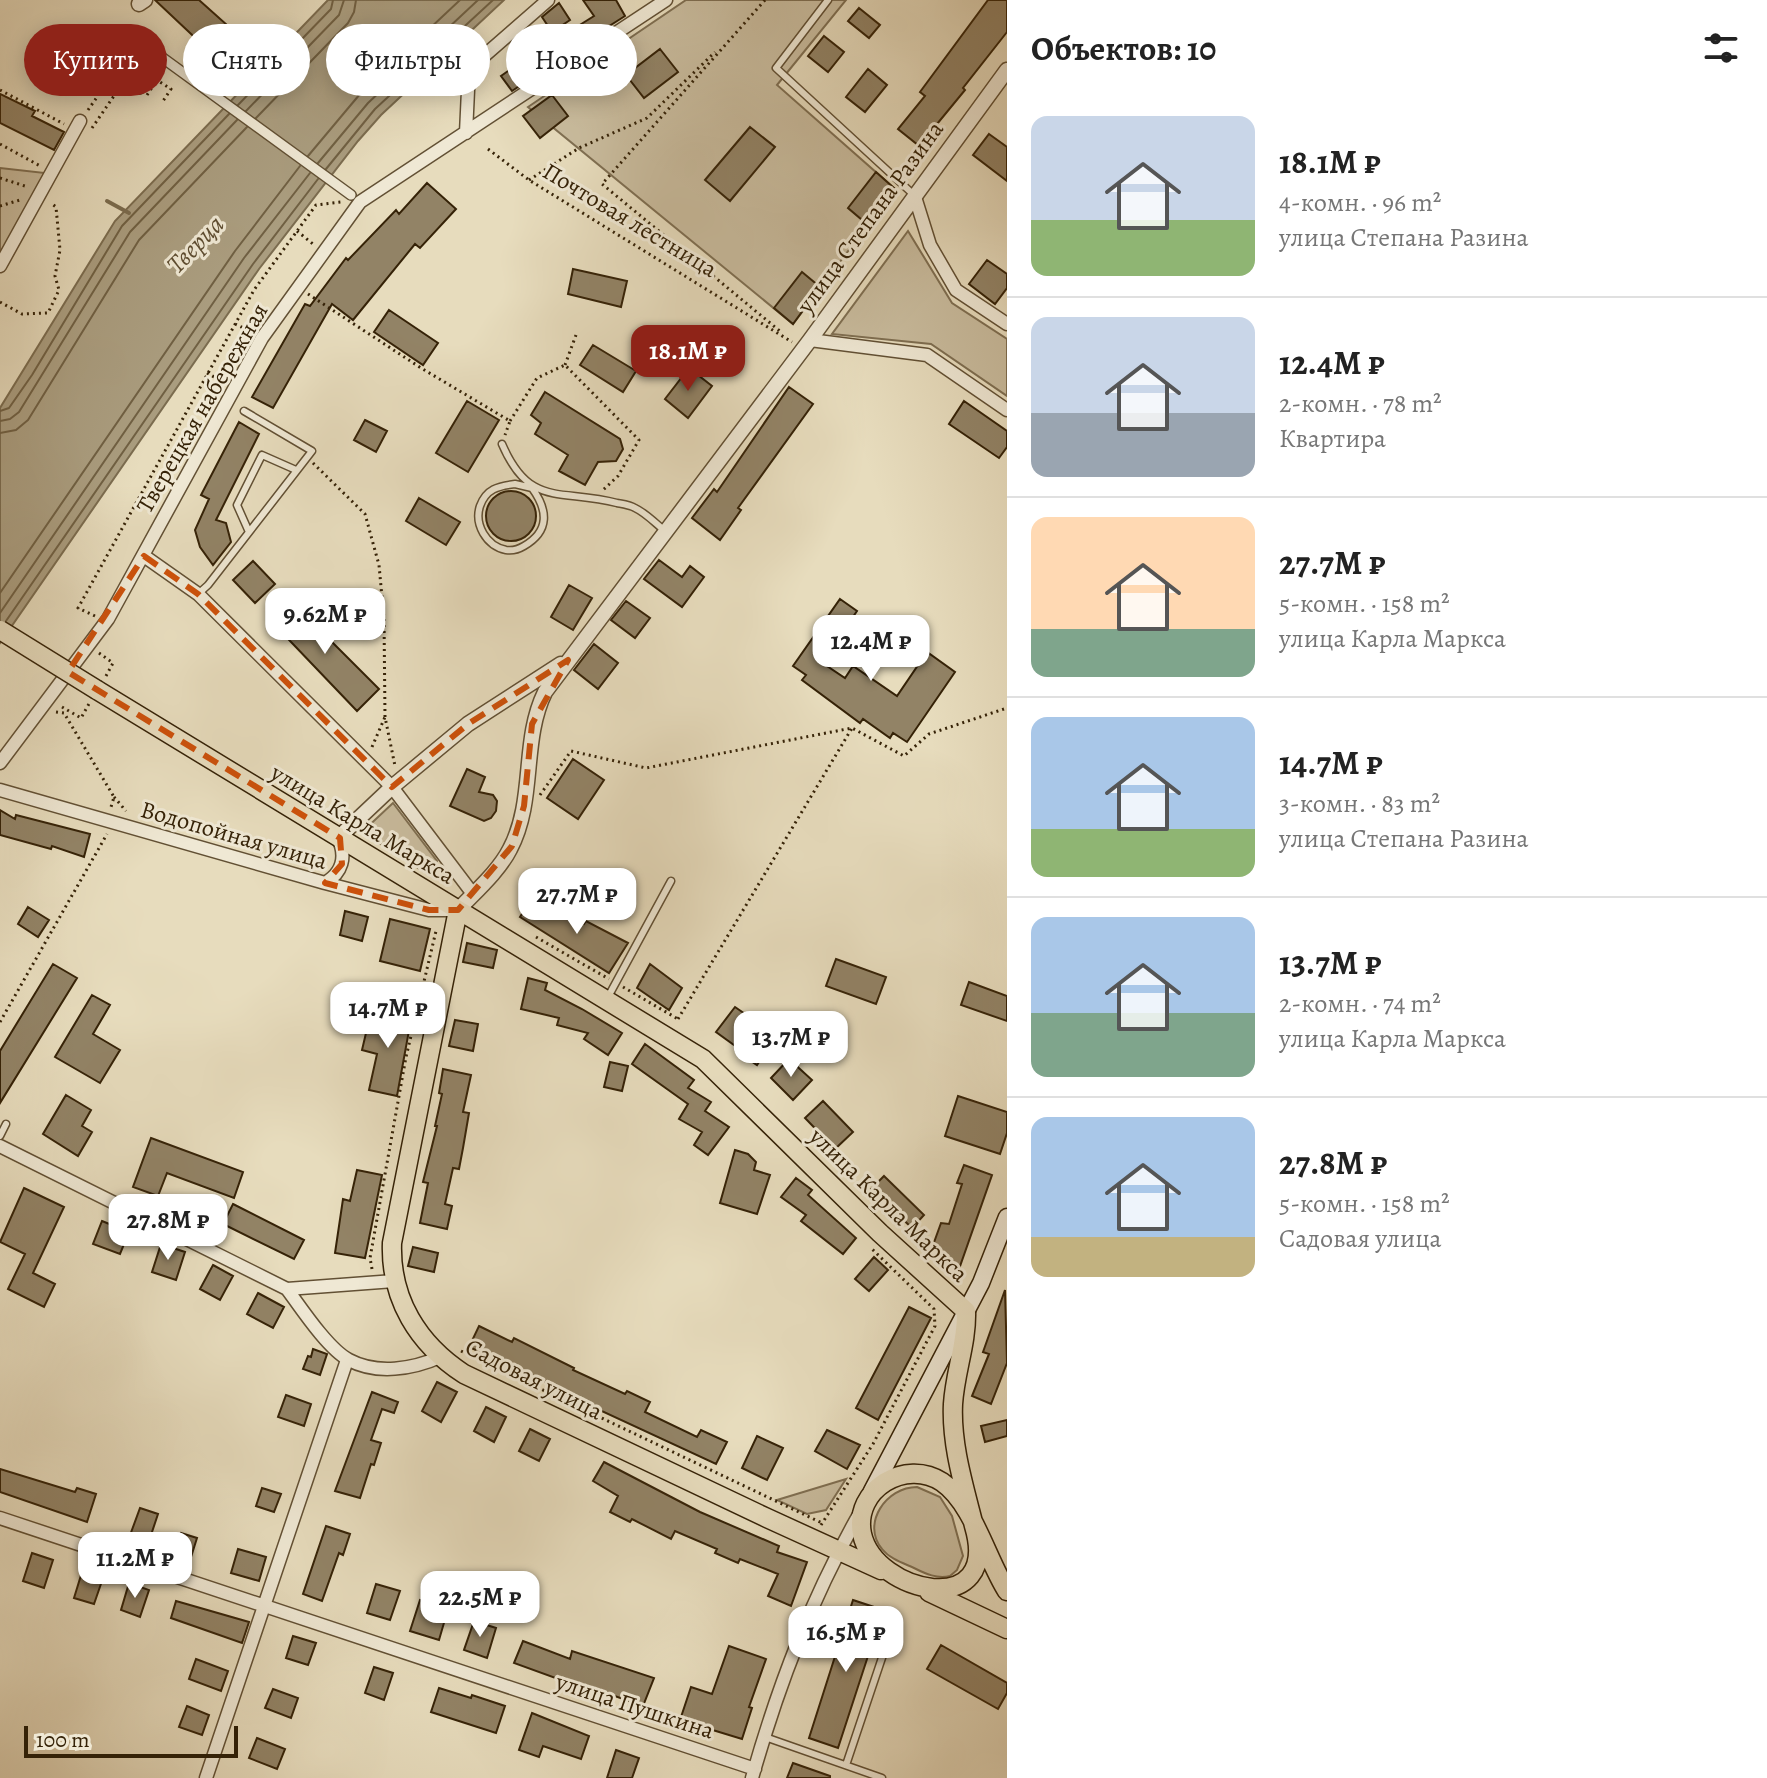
<!DOCTYPE html>
<html lang="ru">
<meta charset="utf-8">
<style>
body{margin:0;font-family:Alegreya,serif;background:#f2f2f2;color:#222;height:100vh;display:flex;flex-direction:column;font-size:30px;white-space:nowrap}
*{box-sizing:border-box;margin:0}
p{font-size:26px;color:#767676}
.icon{flex:none;width:44px;height:44px;fill:none;stroke:currentColor;stroke-width:2;stroke-linecap:round;stroke-linejoin:round}
.map{position:relative;flex:1;overflow:hidden}
.sheet{display:flex;flex-direction:column;background:#fff;width:760px}
.sheet>*{flex:none}
.top-card{position:absolute;left:24px;top:24px;width:760px;height:72px;display:flex;gap:16px}
.scale{position:absolute;left:24px;bottom:20px;width:214px;box-sizing:border-box;padding-left:8px;border:4px solid #352207;border-top:0;font-size:22px;line-height:28px;white-space:nowrap;color:#352207;-webkit-text-stroke:6px #efe8d4;paint-order:stroke}
.price{position:absolute;translate:-50% -68px;padding:0 18px;border-radius:16px;background:#fff;color:#222;font-size:26px;line-height:52px;filter:drop-shadow(0 2px 4px #0008)}
.price::after{content:'';position:absolute;left:50%;top:48px;width:24px;height:18px;margin-left:-12px;background:inherit;clip-path:polygon(0 0,100% 0,50% 100%)}
.price.current{background:#8f2418;color:#fff}
ul{padding:0;list-style:none}
li{display:flex;align-items:center;gap:24px;height:200px;padding:0 24px}
li+li{border-top:2px solid #e0e0e0}
li span{display:grid;place-items:center;flex:none;width:224px;height:160px;border-radius:16px;color:#555}
li>.icon{margin-inline-start:auto}
span .icon{width:96px;height:96px;fill:#fffc;stroke-width:1}
li b{font-size:34px}
h2{display:flex;justify-content:space-between;align-items:center;height:96px;padding:0 24px;font-size:34px}
.chip{padding:0 28px;border-radius:36px;background:#fff;box-shadow:0 4px 20px #0003;font-size:28px;line-height:72px}
.chip.current{background:#8f2418;color:#fff}
main{display:flex;flex:1;min-height:0}
.map>svg:first-child{display:block}
</style>
<main>
<div class="map">
<svg width="1007" height="1778" viewBox="0 0 1007 1778">
<rect width="100%" height="100%" fill="#e7dcbd"/>
<filter id="stains"><feTurbulence type="fractalNoise" baseFrequency=".0025" numOctaves="4"/><feColorMatrix values="0 0 0 0 .2 0 0 0 0 .09 0 0 0 0 .02 0 0 0 .5 -.17"/></filter>
<radialGradient id="worn" r=".72"><stop offset=".6" stop-color="#630" stop-opacity="0"/><stop offset="1" stop-color="#630" stop-opacity=".3"/></radialGradient>
<path fill="#c9bc9e" stroke="#7f6f52" stroke-width="2" d="M686 0H846L777 85 895 189 793 324 528 107Z
M0 168 45 173 0 258Z
M908 231 952 303 1007 339V396L931 344 832 334Z
M393 803 437 861 435 870 424 872 362 832Z
M846 1479 826 1510 807 1514 777 1500Z
M917 1487 940 1497 952 1516 963 1556 957 1570 950 1576C937 1579 926 1574 914 1568 903 1563 890 1559 882 1549 861 1524 886 1487 917 1487Z"/>
<path fill="#aa9d7f" stroke="#7b6c4f" stroke-width="2" d="M328 0H504L381 115 358 141 259 269 0 643V408L115 221Z"/>
<g fill="none" stroke-linecap="round" stroke-linejoin="round">
<path stroke="#706043" stroke-width="2" d="M238 105 331 9 333 0
M246 111 339 15 344 0
M256 118 348 23 354 12 356 0
M308 156 360 94 460 0
M318 163 368 103 478 0
M326 169 375 109 493 0
M0 411 9 408 32 375 122 226 229 114
M0 421 10 419 19 412 130 232 237 120
M0 433 16 430 28 420 139 240 247 127
M0 593 235 251 300 166
M0 613 244 258 310 173
M6 621 253 264 318 179"/>
<path stroke="#7b6c4f" stroke-width="4" d="M107 201 129 213"/>
</g>
<path fill="#928366" stroke="#352207" stroke-width="2" d="M155 0H199L227 25 206 48Z
M583 0H616L625 16 576 47 567 33 594 16Z
M988 0H1007V32L963 88 965 90 937 124 940 127 923 149 898 129 925 96 920 92Z
M559 3 570 20 552 32 542 17Z
M859 8 880 25 869 38 848 21Z
M824 36 844 52 828 72 808 56Z
M660 49 678 72 644 98 626 75Z
M525 59 537 74 512 91 501 76Z
M868 69 887 85 865 112 846 97Z
M128 84a10 10 0 1 1 20 0a10 10 0 1 1-20 0Z
M0 94 35 111 32 116 64 132 54 150 0 123Z
M552 95 568 116 540 138 523 116Z
M750 127 775 147 730 201 705 180Z
M989 134 1007 147V181L973 155Z
M876 172 895 189 868 225 848 208Z
M427 183 456 209 420 248 415 244 353 320 332 304 273 408 252 397 305 304 310 306 346 258 348 260 396 210 399 214Z
M987 260 1007 274V288L995 304 969 284Z
M573 269 627 281 621 307 568 294Z
M802 272 820 287 793 324 774 308Z
M389 310 438 343 423 365 374 332Z
M593 345 636 371 623 392 580 365Z
M689 368 712 386 688 418 665 399Z
M789 387 813 404 738 508 741 510 720 540 692 518 714 489 717 492Z
M545 392 620 439 623 449 616 461 598 462 585 485 559 471 568 455 535 434 541 423 531 415Z
M467 401 499 420 468 472 436 453Z
M964 401 1007 431V447L999 458 949 424Z
M365 420 387 431 376 452 354 440Z
M239 422 259 434 216 520 226 523 231 542 213 565 200 547 195 530 209 499 201 495Z
M486 516a25 25 0 1 1 50 0a25 25 0 1 1-50 0Z
M419 498 460 522 446 545 406 521Z
M659 560 682 577 690 566 704 577 682 607 644 579Z
M253 561 275 584 255 603 233 580Z
M569 585 592 598 573 630 551 617Z
M840 599 857 611 827 655 829 657 824 664 845 678 853 666 897 696 927 652 955 672 907 742 893 733 890 738 863 719 860 723 802 680 806 675 793 666Z
M290 600 379 689 357 711 270 620Z
M626 601 650 618 635 638 611 620Z
M594 644 618 663 598 689 574 670Z
M573 759 604 780 578 819 547 798Z
M467 769 485 777 479 792 493 795 497 801 496 811 491 818 484 821 450 806Z
M0 810 15 819 16 815 90 834 84 857 52 846 51 849 0 835Z
M531 900 557 917 561 910 584 924 586 921 628 943 609 973 520 917Z
M28 907 49 920 38 937 18 924Z
M345 911 368 917 362 941 340 935Z
M390 919 430 929 420 971 380 961Z
M467 943 497 950 493 968 463 962Z
M836 959 886 977 876 1004 826 986Z
M53 964 77 978 0 1103V1051Z
M650 964 682 988 669 1010 637 988Z
M528 978 547 983 545 990 582 1009 622 1033 608 1055 584 1039 588 1033 557 1025 559 1018 521 1009Z
M969 982 1007 996V1021L961 1005Z
M92 995 110 1005 93 1034 120 1050 100 1083 55 1057Z
M735 1007 748 1016 742 1025 771 1044 757 1065 736 1051 738 1048 716 1032Z
M391 1010 412 1014 397 1096 369 1090 377 1054 362 1050 370 1016 389 1020Z
M455 1020 478 1024 473 1051 449 1046Z
M645 1044 694 1080 688 1088 711 1102 705 1111 729 1127 708 1155 694 1145 702 1132 679 1119 688 1104 632 1064Z
M789 1059 812 1080 793 1100 771 1078Z
M610 1062 628 1066 622 1091 604 1087Z
M443 1069 471 1075 463 1112 469 1113 463 1148 459 1169 453 1168 445 1204 452 1206 447 1229 420 1223 428 1183 423 1182 437 1126H435L442 1094 439 1093Z
M66 1095 91 1110 82 1126 92 1132 78 1156 43 1134Z
M958 1096 1007 1112V1133L1000 1154 945 1136Z
M823 1101 853 1132 835 1149 805 1118Z
M151 1138 243 1172 234 1198 167 1173 158 1196 133 1187Z
M735 1150 748 1154 756 1162 754 1170 770 1175 757 1214 720 1203Z
M964 1165 992 1175 959 1269 953 1270 932 1248 941 1223 949 1224 962 1184 957 1183Z
M357 1170 382 1175 365 1258 335 1253 343 1199 350 1201Z
M884 1176 924 1215 912 1228 871 1189Z
M796 1178 812 1190 808 1195 856 1238 843 1254 801 1221 806 1215 781 1197Z
M24 1188 64 1207 33 1273 55 1284 44 1307 8 1289 25 1254 0 1242Z
M233 1204 304 1240 294 1259 223 1224Z
M102 1221 129 1232 120 1254 93 1244Z
M161 1244 185 1252 176 1280 152 1272Z
M413 1247 438 1253 434 1272 408 1266Z
M874 1257 888 1270 869 1291 855 1279Z
M213 1265 233 1276 220 1300 200 1289Z
M1005 1290 1007 1363 991 1404 972 1396 989 1354 983 1352Z
M258 1293 284 1307 273 1328 247 1314Z
M909 1307 931 1318 878 1420 856 1408Z
M479 1326 512 1342 514 1338 574 1368 573 1370 625 1394 627 1391 650 1402 645 1412 697 1437 701 1430 727 1442 716 1464 580 1401 582 1399 529 1374 469 1347Z
M313 1349 327 1354 320 1375 303 1369 308 1356 311 1357Z
M437 1382 457 1392 441 1422 422 1411Z
M372 1392 398 1402 394 1413 382 1409 371 1440 381 1443 374 1465 371 1464 360 1498 335 1491Z
M286 1395 311 1404 304 1426 278 1417Z
M486 1407 506 1417 494 1442 474 1431Z
M1007 1420V1436L985 1442 981 1426Z
M530 1429 550 1439 539 1461 519 1451Z
M827 1430 860 1445 847 1469 815 1451Z
M757 1436 783 1448 767 1480 742 1468Z
M604 1462 700 1512 779 1546 777 1552 807 1562 791 1606 768 1596 778 1574 740 1559 738 1563 715 1553 717 1549 675 1531 671 1539 632 1519 630 1522 610 1512 618 1496 593 1481Z
M0 1469 75 1492 77 1488 96 1494 87 1522 0 1492Z
M262 1488 281 1494 274 1512 256 1506Z
M140 1508 158 1514 148 1544 129 1538Z
M326 1526 350 1534 343 1555 339 1553 322 1601 303 1594Z
M181 1533 197 1538 191 1557 175 1552Z
M238 1549 266 1557 259 1581 231 1573Z
M32 1553 53 1560 44 1588 23 1581Z
M82 1572 103 1578 94 1604 74 1598Z
M129 1583 149 1590 140 1617 121 1610Z
M376 1584 400 1591 390 1620 367 1613Z
M420 1600 448 1609 439 1640 410 1631Z
M853 1600 883 1610 838 1748 809 1738Z
M176 1601 249 1622 242 1643 171 1618Z
M474 1621 496 1628 487 1658 464 1650Z
M293 1636 316 1643 308 1665 286 1658Z
M523 1641 570 1659 572 1651 654 1678 643 1706 595 1689 594 1692 514 1663Z
M941 1645 1007 1683V1693L998 1709 927 1669Z
M729 1646 766 1659 749 1707 752 1708 742 1739 680 1720 691 1687 712 1694Z
M196 1659 228 1671 221 1691 189 1679Z
M374 1667 393 1673 384 1700 365 1693Z
M439 1688 471 1698 472 1695 505 1706 496 1733 431 1712Z
M273 1689 298 1698 291 1718 265 1708Z
M187 1706 209 1715 202 1735 179 1727Z
M532 1713 589 1736 581 1759 543 1746 539 1757 519 1750Z
M257 1738 285 1749 277 1769 249 1758Z
M616 1750 639 1758 632 1778H607Z
M793 1763 830 1776V1778H787Z"/>
<g fill="none" stroke-linecap="round" stroke-linejoin="round">
<g stroke="#625034" stroke-width="9">
<path id="service" d="M828 0 776 68 914 195
M502 444C530 509 561 488 617 503 622 504 630 505 635 508 646 513 656 524 665 531
M515 484 532 488C548 510 550 531 524 546 519 549 512 551 506 550 486 546 474 524 480 506 486 489 498 486 515 484Z
M249 532 237 505 262 455 296 470
M198 594 208 585 312 451 244 411
M608 997 671 881
M0 1136 6 1124
M765 1737 882 1778
M846 1765 895 1619"/>
</g>
<g stroke="#625034" stroke-width="12">
<path id="pedestrian" d="M138 40 351 195"/>
</g>
<g stroke="#625034" stroke-width="15">
<path id="minor" d="M466 133 469 69 548 0
M915 197 930 245 956 290 1007 324
M0 266 80 121
M810 340 927 355 1007 410
M144 556 198 594 392 787 473 894
M0 763 108 619 262 338 360 202 666 0
M0 790 325 883 429 910H456
M325 883C342 873 347 857 338 838
M0 1146 287 1289 394 1281
M287 1289C301 1308 328 1349 349 1360 377 1375 413 1369 440 1357
M0 1518 755 1769
M206 1778 347 1360
M752 1778C779 1683 812 1597 861 1511"/>
</g>
<g stroke="#625034" stroke-width="17">
<path id="tertiary" d="M139 4 145 0
M338 838 392 787 468 724 561 664
M458 910C475 892 499 871 510 849 536 800 521 741 545 692L810 340 1007 70"/>
</g>
<g stroke="#352207" stroke-width="19">
<path id="secondary" d="M872 1491 981 1283 1007 1217"/>
</g>
<g stroke="#352207" stroke-width="21">
<path id="primary" d="M97 690 703 1059 880 1233 966 1311C967 1343 955 1372 953 1404 951 1445 964 1486 974 1526 1002 1621 875 1594 862 1534 853 1489 906 1458 942 1482 973 1503 987 1560 1007 1591
M458 910 392 1243C390 1299 418 1344 464 1374L767 1518 881 1570
M929 1592 1007 1629"/>
</g>
<path stroke="#352207" stroke-width="3" stroke-dasharray="2 4" stroke-linecap="butt" d="M765 0 602 184 781 332
M0 90 64 124
M147 95 157 80
M88 110 132 47
M92 128 131 71 141 70 171 89 163 101
M0 144 42 167
M488 149 529 180 792 342
M0 178 28 187
M529 180 579 148 647 118 715 52
M0 206 20 200
M297 231 313 244
M308 294 421 368 510 421 505 435
M0 302 22 314 48 313 59 290 55 276 60 250 56 207 51 203
M235 324 250 331
M565 365 576 335
M207 373 225 383
M510 421 537 378 565 365 639 440 618 476 602 491
M313 463 365 514 379 565 384 619 385 717 395 766
M95 616 78 608 254 290 316 205 341 202
M99 653 113 663 106 676
M62 707 81 718 90 702
M56 712 64 713 114 797 111 807
M372 747 385 717
M540 795 571 751 646 768 852 728 904 756 929 734 1007 708
M114 797 126 811
M536 937 609 979
M623 987 678 1019
M678 1019 852 728
M0 1022 107 834
M372 1269 370 1258 406 1057 436 931
M461 1351 822 1523
M821 1525 873 1444 935 1326 934 1309 872 1249"/>
<use href="#service" stroke="#efe8d4" stroke-width="6"/>
<use href="#pedestrian" stroke="#efe8d4" stroke-width="9"/>
<use href="#minor" stroke="#efe8d4" stroke-width="12"/>
<use href="#tertiary" stroke="#efe8d4" stroke-width="14"/>
<use href="#secondary" stroke="#efe8d4" stroke-width="16"/>
<use href="#primary" stroke="#e7dcbd" stroke-width="18"/>
<g stroke="#352207" stroke-width="21" stroke-linecap="butt">
<path id="primary-bridge" d="M0 630 97 690"/>
</g>
<use href="#primary-bridge" stroke="#e7dcbd" stroke-width="18"/>
</g>
<path fill="none" stroke="#cd510b" stroke-width="6" stroke-dasharray="16 10" stroke-linejoin="round" d="M144 556 198 594 392 787 468 724 568 660 532 724 524 806 512 846 458 910H429L325 883 342 864 340 838 68 672Z"/>
<g text-anchor="middle" stroke-width="6" stroke-linejoin="round" paint-order="stroke">
<g font-size="24" fill="#352207" stroke="#efe8d4">
<text transform="translate(870 217) rotate(-54)" y="8">улица Степана Разина</text>
<text transform="translate(630 220) rotate(31)" y="8">Почтовая лестница</text>
<text transform="translate(202 408) rotate(-60)" y="8">Тверецкая набережная</text>
<text transform="translate(363 824) rotate(31)" y="8">улица Карла Маркса</text>
<text transform="translate(234 835) rotate(16)" y="8">Водопойная улица</text>
<text transform="translate(889 1205) rotate(44)" y="8">улица Карла Маркса</text>
<text transform="translate(534 1379) rotate(27)" y="8">Садовая улица</text>
<text transform="translate(635 1706) rotate(18)" y="8">улица Пушкина</text>
</g>
<g font-size="26" font-style="italic" fill="#5e4d31" stroke="#efe8d4">
<text transform="translate(195 244) rotate(-46)" y="9">Тверца</text>
</g>
</g>
<rect width="100%" height="100%" filter="url(#stains)"/>
<rect width="100%" height="100%" fill="url(#worn)"/>
</svg>
<div class="scale">100 m</div>
<b class="price current" style="left:688px;top:393px">18.1M ₽</b>
<b class="price" style="left:325px;top:656px">9.62M ₽</b>
<b class="price" style="left:871px;top:683px">12.4M ₽</b>
<b class="price" style="left:577px;top:936px">27.7M ₽</b>
<b class="price" style="left:388px;top:1050px">14.7M ₽</b>
<b class="price" style="left:791px;top:1079px">13.7M ₽</b>
<b class="price" style="left:168px;top:1262px">27.8M ₽</b>
<b class="price" style="left:135px;top:1600px">11.2M ₽</b>
<b class="price" style="left:480px;top:1639px">22.5M ₽</b>
<b class="price" style="left:846px;top:1674px">16.5M ₽</b>
<div class="top-card">
<a class="chip current">Купить</a>
<a class="chip">Снять</a>
<a class="chip">Фильтры</a>
<a class="chip">Новое</a>
</div>
</div>
<section class="sheet">
<h2>Объектов: 10<svg class="icon" aria-label="filters" viewBox="0 0 24 24"><path d="M4 7h16M4 17h16"/><circle cx="9" cy="7" r="2"/><circle cx="15" cy="17" r="2"/></svg></h2>
<ul>
<li><span style="background:linear-gradient(#c9d6e8 65%,#8fb573 0)"><svg class="icon" aria-label="home" viewBox="0 0 24 24"><path d="M3 11l9-7 9 7M6 9v11h12V9"/></svg></span><div><b>18.1M ₽</b><p>4-комн. · 96 m²</p><p>улица Степана Разина</p></div></li>
<li><span style="background:linear-gradient(#c9d6e8 60%,#9aa5b1 0)"><svg class="icon" aria-label="home" viewBox="0 0 24 24"><path d="M3 11l9-7 9 7M6 9v11h12V9"/></svg></span><div><b>12.4M ₽</b><p>2-комн. · 78 m²</p><p>Квартира</p></div></li>
<li><span style="background:linear-gradient(#ffd9b3 70%,#7fa58c 0)"><svg class="icon" aria-label="home" viewBox="0 0 24 24"><path d="M3 11l9-7 9 7M6 9v11h12V9"/></svg></span><div><b>27.7M ₽</b><p>5-комн. · 158 m²</p><p>улица Карла Маркса</p></div></li>
<li><span style="background:linear-gradient(#a9c7e8 70%,#8fb573 0)"><svg class="icon" aria-label="home" viewBox="0 0 24 24"><path d="M3 11l9-7 9 7M6 9v11h12V9"/></svg></span><div><b>14.7M ₽</b><p>3-комн. · 83 m²</p><p>улица Степана Разина</p></div></li>
<li><span style="background:linear-gradient(#a9c7e8 60%,#7fa58c 0)"><svg class="icon" aria-label="home" viewBox="0 0 24 24"><path d="M3 11l9-7 9 7M6 9v11h12V9"/></svg></span><div><b>13.7M ₽</b><p>2-комн. · 74 m²</p><p>улица Карла Маркса</p></div></li>
<li><span style="background:linear-gradient(#a9c7e8 75%,#c2b280 0)"><svg class="icon" aria-label="home" viewBox="0 0 24 24"><path d="M3 11l9-7 9 7M6 9v11h12V9"/></svg></span><div><b>27.8M ₽</b><p>5-комн. · 158 m²</p><p>Садовая улица</p></div></li>
</ul>
</section>
</main>
